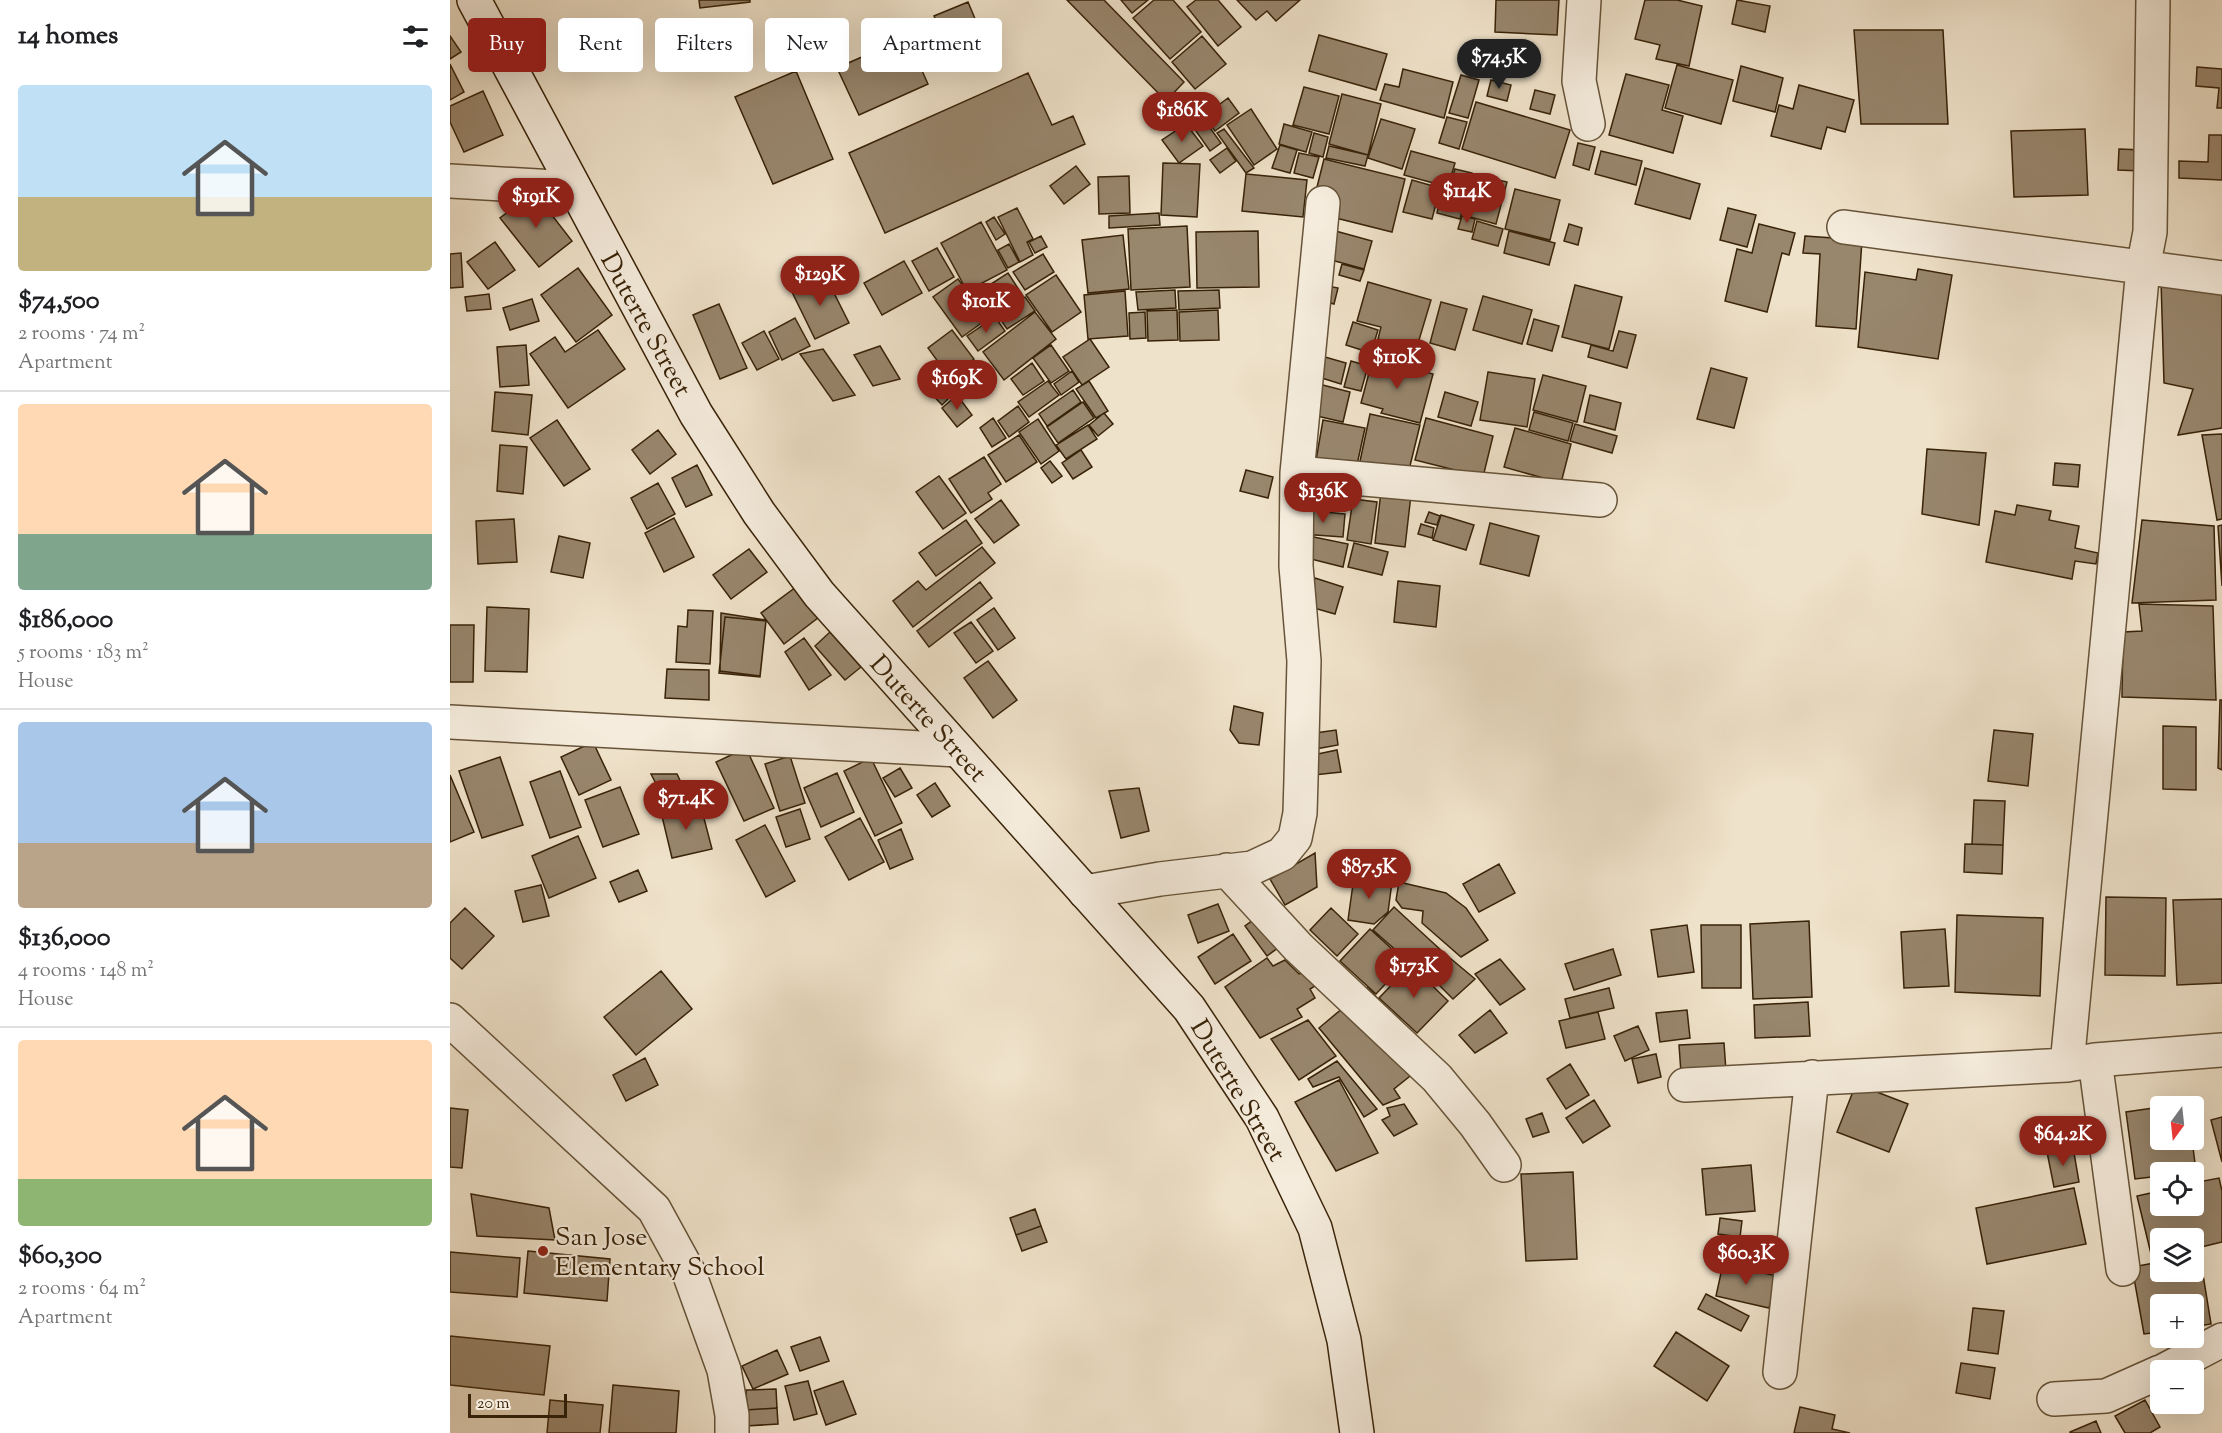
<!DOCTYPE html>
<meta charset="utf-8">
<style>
body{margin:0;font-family:"Sorts Mill Goudy",serif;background:#f6f6f6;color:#202124;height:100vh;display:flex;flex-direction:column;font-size:22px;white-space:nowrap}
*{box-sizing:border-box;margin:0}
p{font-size:20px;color:#757577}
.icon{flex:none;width:33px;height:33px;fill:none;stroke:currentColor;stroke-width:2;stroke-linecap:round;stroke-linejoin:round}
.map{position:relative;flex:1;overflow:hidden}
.details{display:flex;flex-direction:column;background:#fff;width:450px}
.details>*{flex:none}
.hud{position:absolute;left:18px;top:18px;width:570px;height:54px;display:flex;gap:12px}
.needle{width:39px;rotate:195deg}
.fabs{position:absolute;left:1700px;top:1096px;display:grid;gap:12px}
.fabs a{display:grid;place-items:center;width:54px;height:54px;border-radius:6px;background:#fff;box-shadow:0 6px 24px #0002;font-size:30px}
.scale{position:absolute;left:18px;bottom:15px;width:99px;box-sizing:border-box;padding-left:6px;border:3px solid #392308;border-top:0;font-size:16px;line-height:21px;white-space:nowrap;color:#392308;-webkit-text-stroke:4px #f5ecdd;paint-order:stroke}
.price{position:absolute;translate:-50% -51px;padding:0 14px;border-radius:21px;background:#8f2418;color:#fff;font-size:20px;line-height:39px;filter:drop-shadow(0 2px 3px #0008)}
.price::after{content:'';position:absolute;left:50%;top:36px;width:18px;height:14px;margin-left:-9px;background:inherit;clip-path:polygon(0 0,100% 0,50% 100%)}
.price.current{background:#222;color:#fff}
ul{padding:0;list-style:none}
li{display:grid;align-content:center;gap:12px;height:318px;padding:0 18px}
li+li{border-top:2px solid #e0e0e0}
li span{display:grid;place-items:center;height:186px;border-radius:6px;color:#555}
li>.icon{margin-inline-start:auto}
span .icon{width:108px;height:108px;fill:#fffc;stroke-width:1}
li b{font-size:26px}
h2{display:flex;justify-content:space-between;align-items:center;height:72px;padding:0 18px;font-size:26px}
.chip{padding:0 21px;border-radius:6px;background:#fff;box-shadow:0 6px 24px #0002;font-size:21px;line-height:54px}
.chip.current{background:#8f2418;color:#fff}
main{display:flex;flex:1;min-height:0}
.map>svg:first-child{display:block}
</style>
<main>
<section class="details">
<h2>14 homes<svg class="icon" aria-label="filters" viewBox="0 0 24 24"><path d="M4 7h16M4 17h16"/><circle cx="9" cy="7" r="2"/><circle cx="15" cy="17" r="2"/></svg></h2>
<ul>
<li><span style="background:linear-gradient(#bfe0f5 60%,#c2b280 0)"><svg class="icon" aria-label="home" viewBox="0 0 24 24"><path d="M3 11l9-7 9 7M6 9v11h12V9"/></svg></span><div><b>$74,500</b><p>2 rooms · 74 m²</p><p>Apartment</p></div></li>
<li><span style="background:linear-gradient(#ffd9b3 70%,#7fa58c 0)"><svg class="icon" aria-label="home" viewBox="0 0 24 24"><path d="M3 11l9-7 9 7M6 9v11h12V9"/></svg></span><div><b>$186,000</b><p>5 rooms · 183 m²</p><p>House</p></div></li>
<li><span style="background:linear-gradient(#a9c7e8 65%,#b9a48a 0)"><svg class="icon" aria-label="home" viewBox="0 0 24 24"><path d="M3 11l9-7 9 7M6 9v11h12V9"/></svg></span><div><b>$136,000</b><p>4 rooms · 148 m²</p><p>House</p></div></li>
<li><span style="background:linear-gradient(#ffd9b3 75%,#8fb573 0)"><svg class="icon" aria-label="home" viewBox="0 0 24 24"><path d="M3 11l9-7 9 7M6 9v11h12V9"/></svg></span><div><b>$60,300</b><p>2 rooms · 64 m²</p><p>Apartment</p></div></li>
</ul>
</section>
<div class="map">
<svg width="1772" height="1433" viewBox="0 0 1772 1433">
<rect width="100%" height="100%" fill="#efe2ca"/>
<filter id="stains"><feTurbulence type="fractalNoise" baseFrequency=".00333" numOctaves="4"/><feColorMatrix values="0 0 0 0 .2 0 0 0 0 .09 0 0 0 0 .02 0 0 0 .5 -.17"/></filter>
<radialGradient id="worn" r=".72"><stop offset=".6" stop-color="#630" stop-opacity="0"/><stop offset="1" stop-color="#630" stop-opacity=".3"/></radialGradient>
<path fill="#98866d" stroke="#392308" stroke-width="1.5" d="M249 0H300V2L250 8Z
M617 0H654L734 82 716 101Z
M671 0H698L682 13Z
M704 0H723L751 32 720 59 683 18Z
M746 0H768L791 27 768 46 737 7Z
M787 0H850L826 21 817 11 806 20Z
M1046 0H1109L1107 35 1045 32Z
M1195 0H1227L1252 6 1239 66 1206 59 1210 45 1185 39Z
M1287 0 1320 6 1315 32 1282 24Z
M518 2 526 21 492 34 484 16Z
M352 21 355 54 337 55 333 23Z
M1404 30H1493L1498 124H1411Z
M869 35 937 54 926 90 859 71Z
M0 36 11 52 0 59Z
M752 36 776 64 745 89 722 62Z
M457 37 478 84 409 115 387 68Z
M1019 49 1038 54 1033 76 1013 71Z
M0 64 14 92 0 100Z
M1227 65 1283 80 1271 124 1215 108Z
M1291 66 1333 78 1325 112 1283 101Z
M1747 67 1772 69V108H1767L1769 88 1746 86Z
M953 69 1003 82 994 118 930 100 935 84 949 87Z
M346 71 383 159 323 184 285 97Z
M578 73 602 125 623 116 635 144 435 233 399 153Z
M1176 74 1219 85 1212 110 1233 116 1223 153 1159 135Z
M1011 75 1029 80 1018 118 999 113Z
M1041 80 1061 85 1057 101 1037 96Z
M1349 85 1404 100 1395 132 1377 127 1371 149 1321 136 1329 105 1343 109Z
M854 87 889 96 879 134 843 125Z
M1085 90 1105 95 1100 114 1080 109Z
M33 91 53 135 14 152 0 122V106Z
M892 94 931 104 918 155 879 144Z
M778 98 789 113 765 131 754 116Z
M1026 102 1120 130 1105 178 1012 149Z
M801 109 827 149 804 165 777 125Z
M750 114 771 143 760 151 739 121Z
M997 117 1017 122 1009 149 989 143Z
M931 119 965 129 952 169 918 158Z
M736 124 753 146 729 163 712 140Z
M834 124 862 132 856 152 829 144Z
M774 129 804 168 796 173 767 133Z
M1635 129 1638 195 1564 197 1561 131Z
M864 133 878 137 873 157 859 153Z
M1759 135H1772V180L1729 178V161L1758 162Z
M1128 143 1145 147 1139 170 1123 165Z
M830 145 847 150 840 173 822 168Z
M879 146 918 155 915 166 876 158Z
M777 148 786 161 770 173 760 160Z
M1669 149 1693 150 1692 171 1668 170Z
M961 151 1005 163 998 187 954 175Z
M1151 151 1192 161 1186 185 1145 174Z
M849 153 869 157 863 178 844 173Z
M874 159 955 179 942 232 882 217 864 199Z
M713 163 750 164 747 217 711 215Z
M626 166 640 184 614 204 600 186Z
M1195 168 1250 184 1240 219 1185 204Z
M1005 169 1022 173 1010 219 987 213 993 189 999 191Z
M796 174 857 180 853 217 792 211Z
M1023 174 1057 182 1046 224 1013 215Z
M679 176 680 213 649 214 648 177Z
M962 180 990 188 982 219 953 212Z
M1065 189 1110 200 1100 240 1055 229Z
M84 192 122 241 89 267 50 218Z
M567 208 583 239 577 242 583 255 570 262 548 217Z
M1278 208 1306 215 1297 247 1270 240Z
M709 213 710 225 659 228V216Z
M1012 216 1025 219 1022 232 1008 229Z
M544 217 555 234 546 240 536 222Z
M1027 221 1053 229 1048 246 1022 239Z
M531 222 557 270 517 291 491 243Z
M1119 224 1132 228 1128 245 1114 241Z
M1309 224 1345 233 1339 255 1332 253 1317 312 1275 301 1287 249 1302 253Z
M737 226 740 287 681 290 678 229Z
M882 230 922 241 914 269 874 258Z
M808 231 809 287 747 288 746 232Z
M1059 231 1105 243 1099 265 1054 253Z
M673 235 679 289 638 293 632 240Z
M591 236 597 247 585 253 579 242Z
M1355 236 1412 240 1406 329 1366 326 1370 254 1353 253Z
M45 242 65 270 38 289 17 262Z
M559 244 569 262 558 268 548 250Z
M487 248 504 277 479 291 462 261Z
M11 253 13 287 0 288V254Z
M593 254 604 272 575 290 563 272Z
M454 261 472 293 432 315 414 283Z
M892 264 914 270 910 281 889 275Z
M128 268 162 315 126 342 91 295Z
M1468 269 1502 275 1488 359 1408 347 1415 272 1466 280Z
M558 273 573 296 540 318 524 295Z
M375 275 399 323 365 339 342 292Z
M606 275 631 312 602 332 576 295Z
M508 279 537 319 512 337 483 297Z
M1711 280 1772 288V428L1728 435 1743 389 1714 383Z
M918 282 981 300 966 350 928 339 931 327 907 321Z
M873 285 888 288 884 304 869 300Z
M1125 285 1172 297 1159 349 1112 337Z
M725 290 726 308 688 310 686 292Z
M769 290 770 308 729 310 728 291Z
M675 291 678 336 638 339 634 295Z
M39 294 41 309 17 311 15 297Z
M1033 296 1082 310 1072 344 1023 330Z
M575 297 585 311 557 329 548 316Z
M82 299 89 321 60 330 53 308Z
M991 302 1017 309 1005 350 980 343Z
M269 304 297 368 270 379 243 315Z
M727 310 728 340 698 341 697 311Z
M768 310 769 340 730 341 729 312Z
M585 312 606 339 554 380 533 352Z
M695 312 696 338 680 339 679 313Z
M545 317 555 331 528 351 517 336Z
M345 318 360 346 332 360 319 332Z
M1084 319 1109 326 1102 351 1077 344Z
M903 322 928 330 921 353 896 345Z
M148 330 175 369 118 408 80 354 105 337 115 352Z
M502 330 524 359 499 377 478 348Z
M314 331 329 359 307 370 292 343Z
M1169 331 1186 335 1177 368 1138 357 1141 345 1163 351Z
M640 339 659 367 632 385 613 357Z
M76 345 79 385 50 387 47 347Z
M601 345 619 371 601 383 583 358Z
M430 346 450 379 423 386 404 355Z
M373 349 405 395 383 401 350 354Z
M868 355 896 363 891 384 862 375Z
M923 358 983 374 970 423 931 413 933 409 911 403Z
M901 361 918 366 911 391 894 387Z
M582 363 594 381 573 395 561 379Z
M1261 368 1297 378 1284 428 1247 419Z
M622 371 629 382 611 395 604 384Z
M1038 372 1085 379 1077 427 1030 420Z
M1093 375 1136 386 1127 422 1083 410Z
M491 379 504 393 492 405 478 390Z
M598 381 609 395 579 417 568 402Z
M639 381 658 411 646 418 626 389Z
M865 383 900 392 893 422 858 414Z
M623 390 631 402 597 426 589 414Z
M45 392 82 395 78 435 42 431Z
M995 392 1028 402 1021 426 988 417Z
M507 395 522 415 507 427 492 408Z
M1140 395 1171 403 1165 430 1134 422Z
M633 402 644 418 608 443 597 427Z
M568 406 579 422 559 437 548 421Z
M1084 412 1123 423 1118 441 1079 430Z
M654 413 663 424 648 436 639 425Z
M920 414 970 425 957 478 909 466Z
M543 418 556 438 542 447 530 428Z
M976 418 1043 436 1033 477 965 460Z
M588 419 609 451 591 464 569 432Z
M107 420 140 469 114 486 80 438Z
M873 420 915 428 905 474 865 466Z
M1125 424 1167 436 1162 453 1120 441Z
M638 425 647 439 616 459 606 445Z
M1065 428 1121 444 1111 483 1054 467Z
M208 430 226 454 200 474 182 450Z
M1772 434V519L1767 520 1752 435Z
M569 435 587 462 556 482 538 455Z
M50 445 77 447 73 494 47 491Z
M1477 449 1536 453 1529 525 1472 514Z
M631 450 642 467 623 479 612 463Z
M534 457 551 484 538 493 542 499 521 513 499 479Z
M600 461 612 476 602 483 591 468Z
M1605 463 1630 465 1628 487 1603 485Z
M247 465 262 495 236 507 222 478Z
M796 470 823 477 818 498 790 491Z
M489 476 516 513 493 529 466 492Z
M208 483 225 514 197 529 181 498Z
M932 483 962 486 955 547 925 543Z
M858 485 897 488 895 511 856 507Z
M903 499 927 502 921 544 897 540Z
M551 500 569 525 544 543 525 519Z
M1567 505 1601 511 1599 520 1629 526 1625 548 1648 553 1646 564 1625 561 1622 579 1536 562 1545 511 1565 515Z
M853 510 895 514 893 537 851 534Z
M979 512 990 516 987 525 975 522Z
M991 515 1024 525 1016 550 983 540Z
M224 518 244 557 214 572 195 533Z
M64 519 67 562 28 564 26 521Z
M516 520 532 543 486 576 469 553Z
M1692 520 1764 526 1766 600 1682 603Z
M1040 523 1089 536 1079 576 1030 564Z
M971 524 984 528 982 538 968 534Z
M1772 525V586L1768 526Z
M109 536 140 543 133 578 101 572Z
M859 536 898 544 893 567 853 557Z
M904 543 938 552 932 575 898 567Z
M532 547 545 563 463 627 443 601 468 581 476 590Z
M299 549 317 572 281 599 263 575Z
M865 578 893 587 885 614 857 606Z
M948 581 990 586 986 627 944 622Z
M530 582 542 598 479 647 467 631Z
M346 587 369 617 334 644 311 613Z
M1689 604 1763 606 1766 700 1672 697 1673 632 1692 631Z
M37 607 79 609 77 672 35 671Z
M544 608 565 638 548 650 527 620Z
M238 610 263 611 260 664 226 662 228 626 237 627Z
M271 613 316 620 310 676 270 671Z
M275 617 316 621 310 677 269 673Z
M521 622 543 651 526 663 504 633Z
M0 625H24L23 682H0Z
M380 632 411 667 395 680 365 646Z
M354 638 381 675 359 690 335 652Z
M538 661 567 700 543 718 514 678Z
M217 669 259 670V700L215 698Z
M1770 700H1772V770L1768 768Z
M784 706 813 713 809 745 789 743 780 730Z
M1713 726 1746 727V790L1713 789Z
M886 730 888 745 860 750 858 734Z
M1544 730 1583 734 1578 786 1538 781Z
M143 742 161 780 129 795 111 757Z
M296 748 324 808 294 821 266 762Z
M887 750 891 772 864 775 858 756Z
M340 756 355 803 330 811 315 764Z
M50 757 73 825 32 838 9 771Z
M421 758 452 823 425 836 394 771Z
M450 768 462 788 445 797 433 778Z
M110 771 131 827 100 838 80 782Z
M387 773 404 812 371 827 354 788Z
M201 774H227L234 789 214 799Z
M0 775 24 832 0 842Z
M485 783 500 806 482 817 467 795Z
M170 787 189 834 153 847 135 800Z
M689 788 699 831 671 838 659 791Z
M1524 800 1555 801 1553 845 1522 844Z
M250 803 262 849 222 858 211 812Z
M350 809 360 839 336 847 326 817Z
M410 818 434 862 399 880 375 837Z
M315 825 345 881 316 897 286 840Z
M451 829 463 859 440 869 428 840Z
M128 836 146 878 99 898 82 856Z
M1515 844 1553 845 1552 874 1514 872Z
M865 853 867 887 835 905 820 879Z
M1049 864 1065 893 1029 912 1013 884Z
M188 870 197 891 169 902 160 882Z
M904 877 942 882 938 912 924 924 898 920Z
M949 882 996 893 1016 908 1038 940 1011 957 972 923 973 911 952 908 946 900Z
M91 885 99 916 73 922 65 891Z
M1656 897 1716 898 1715 976 1655 975Z
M1772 899V983L1727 985 1723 900Z
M826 903 848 933 817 956 795 926Z
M768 904 779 931 748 943 738 915Z
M944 907 994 953 974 975 923 930Z
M15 908 44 936 12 969 0 958V923Z
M881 908 908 934 887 956 860 930Z
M1507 915 1593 918 1590 996 1505 992Z
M1359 921 1362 997 1303 999 1300 924Z
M1237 925 1244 972 1208 977 1201 930Z
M1251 925H1291V988H1252Z
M920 929 956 962 926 994 890 961Z
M1495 929 1499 986 1454 988 1451 932Z
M783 934 801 961 765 984 748 957Z
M1163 949 1171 975 1124 990 1115 964Z
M994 953 1025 979 1003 999 977 973Z
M817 958 823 966 835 960 849 974 855 972 865 986 860 989 865 998 847 1009 852 1017 810 1038 775 987Z
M1050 959 1075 989 1050 1005 1025 974Z
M961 965 998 1001 967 1033 929 998Z
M211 971 242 1009 186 1055 154 1017Z
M918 987 979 1061 944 1089 950 1098 933 1105 869 1028Z
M1159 988 1164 1008 1120 1018 1115 999Z
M1358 1002 1360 1036 1305 1038 1304 1005Z
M1040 1010 1057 1033 1025 1053 1009 1035Z
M1237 1010 1240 1038 1210 1042 1206 1013Z
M1148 1012 1155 1039 1116 1048 1109 1021Z
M858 1020 886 1056 849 1080 821 1039Z
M1188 1026 1199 1050 1175 1061 1164 1036Z
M1274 1043 1276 1071 1231 1073 1229 1045Z
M1206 1054 1211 1077 1188 1083 1182 1059Z
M195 1058 208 1085 176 1101 163 1075Z
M887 1061 927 1109 914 1117 889 1077 863 1087 858 1079Z
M1120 1064 1139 1095 1116 1109 1097 1079Z
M889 1080 928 1153 886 1171 845 1102Z
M1406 1084 1458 1104 1439 1152 1387 1132Z
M1144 1100 1160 1126 1133 1143 1116 1118Z
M954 1104 967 1124 944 1136 932 1120 940 1116 937 1108Z
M1710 1107V1140H1742L1746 1171 1710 1173V1176L1685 1179 1676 1112Z
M0 1108 18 1110 12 1168 0 1167Z
M1092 1113 1099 1132 1083 1137 1076 1119Z
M1772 1117V1162L1761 1120Z
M1623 1147 1629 1182 1604 1187 1597 1152Z
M1301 1165 1305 1211 1256 1215 1252 1169Z
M1123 1172 1127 1259 1076 1261 1071 1174Z
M1769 1178 1772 1191V1242L1743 1249V1239H1710V1256L1702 1258 1687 1196 1710 1191V1206H1743V1183Z
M1624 1188 1636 1244 1537 1264 1526 1208Z
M21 1194 99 1208 105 1240 27 1236Z
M585 1209 591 1226 566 1235 560 1218Z
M1270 1218 1292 1221 1290 1237 1268 1234Z
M591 1226 597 1242 572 1251 566 1235Z
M1285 1238 1322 1243 1319 1269 1282 1265Z
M78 1251 160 1259 157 1301 74 1293Z
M0 1252 70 1258 67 1297 0 1292Z
M1750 1256 1761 1324 1743 1327V1305H1710V1332L1694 1334 1682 1267 1710 1262V1272H1743V1257Z
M1273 1264 1327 1276 1319 1308 1266 1296Z
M1256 1294 1299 1316 1291 1331 1248 1309Z
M1523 1308 1554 1311 1548 1354 1518 1350Z
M1226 1332 1279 1366 1257 1401 1204 1366Z
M0 1336 100 1346 94 1395 0 1385Z
M370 1337 379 1361 350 1371 341 1347Z
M327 1350 338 1374 303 1389 292 1366Z
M1511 1363 1545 1368 1540 1399 1506 1393Z
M358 1381 367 1414 344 1420 335 1386Z
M393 1381 406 1414 376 1425 364 1391Z
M163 1385 229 1391 226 1433H159Z
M326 1389 327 1408 297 1410 296 1390Z
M100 1400 153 1405 150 1433H97Z
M1695 1400 1710 1427 1700 1433H1675L1665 1416Z
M1350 1407 1385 1415 1382 1429 1400 1433H1344Z
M327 1408 328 1424 296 1426V1410Z
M1646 1421 1651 1433H1620V1432Z"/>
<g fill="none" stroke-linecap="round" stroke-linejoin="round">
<g stroke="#665338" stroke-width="36">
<path id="street" d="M1134 0 1129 81 1138 124
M0 181 123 188
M1394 227 1772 278
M847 473 1150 500
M0 722 508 750
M777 870 848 947 987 1078 1025 1124 1054 1165
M635 892 710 879 802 868 832 854 845 838 850 813 851 779 854 661 846 566 847 473 873 203
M0 1020 204 1209 239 1273 274 1370 282 1415V1433
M1645 1060 1673 1269
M1617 1065 1693 268 1700 232 1703 0
M1235 1085 1617 1065 1645 1060 1772 1050
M1713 1371 1772 1340
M1330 1372 1362 1077
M1604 1399 1656 1396 1710 1372"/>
</g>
<g stroke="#392308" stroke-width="36">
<path id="secondary" d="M24 0 246 414 309 513 369 594 739 1008 812 1118 865 1228 894 1340 907 1433"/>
</g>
<use href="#street" stroke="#f5ecdd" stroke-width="33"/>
<use href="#secondary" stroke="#f5ecdd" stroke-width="33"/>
</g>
<circle fill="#8f2418" stroke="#f5ecdd" stroke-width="2" cx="93" cy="1251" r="6"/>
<g text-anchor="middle" stroke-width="4.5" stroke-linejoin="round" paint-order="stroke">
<g font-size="26" fill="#392308" stroke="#f5ecdd">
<text transform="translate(197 324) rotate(61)" y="9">Duterte Street</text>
<text transform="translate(479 718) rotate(48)" y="9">Duterte Street</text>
<text transform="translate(789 1090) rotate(59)" y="9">Duterte Street</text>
</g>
<g font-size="26" fill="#392308" stroke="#f5ecdd" text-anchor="start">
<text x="105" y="1245">San Jose<tspan x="105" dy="30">Elementary School</tspan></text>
</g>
</g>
<rect width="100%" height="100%" filter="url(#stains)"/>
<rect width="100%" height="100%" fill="url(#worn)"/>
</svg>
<div class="fabs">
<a><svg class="needle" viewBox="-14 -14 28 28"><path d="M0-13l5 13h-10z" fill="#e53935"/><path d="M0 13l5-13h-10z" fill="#757577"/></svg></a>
<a><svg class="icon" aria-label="locate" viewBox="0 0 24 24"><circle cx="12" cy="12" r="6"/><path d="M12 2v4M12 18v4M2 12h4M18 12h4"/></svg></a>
<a><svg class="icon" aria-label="layers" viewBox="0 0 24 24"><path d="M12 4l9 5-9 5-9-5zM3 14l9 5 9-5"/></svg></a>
<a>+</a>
<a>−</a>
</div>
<div class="scale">20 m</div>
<b class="price current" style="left:1049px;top:90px">$74.5K</b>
<b class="price" style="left:732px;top:143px">$186K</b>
<b class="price" style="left:1017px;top:224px">$114K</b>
<b class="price" style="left:86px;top:229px">$191K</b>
<b class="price" style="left:370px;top:307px">$129K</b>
<b class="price" style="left:536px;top:334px">$101K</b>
<b class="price" style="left:947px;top:390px">$110K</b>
<b class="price" style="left:507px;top:411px">$169K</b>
<b class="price" style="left:873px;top:524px">$136K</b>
<b class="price" style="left:236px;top:831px">$71.4K</b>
<b class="price" style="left:919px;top:900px">$87.5K</b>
<b class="price" style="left:964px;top:999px">$173K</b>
<b class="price" style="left:1613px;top:1167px">$64.2K</b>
<b class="price" style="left:1296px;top:1286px">$60.3K</b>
<div class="hud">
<a class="chip current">Buy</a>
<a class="chip">Rent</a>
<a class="chip">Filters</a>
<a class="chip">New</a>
<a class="chip">Apartment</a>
</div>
</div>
</main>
